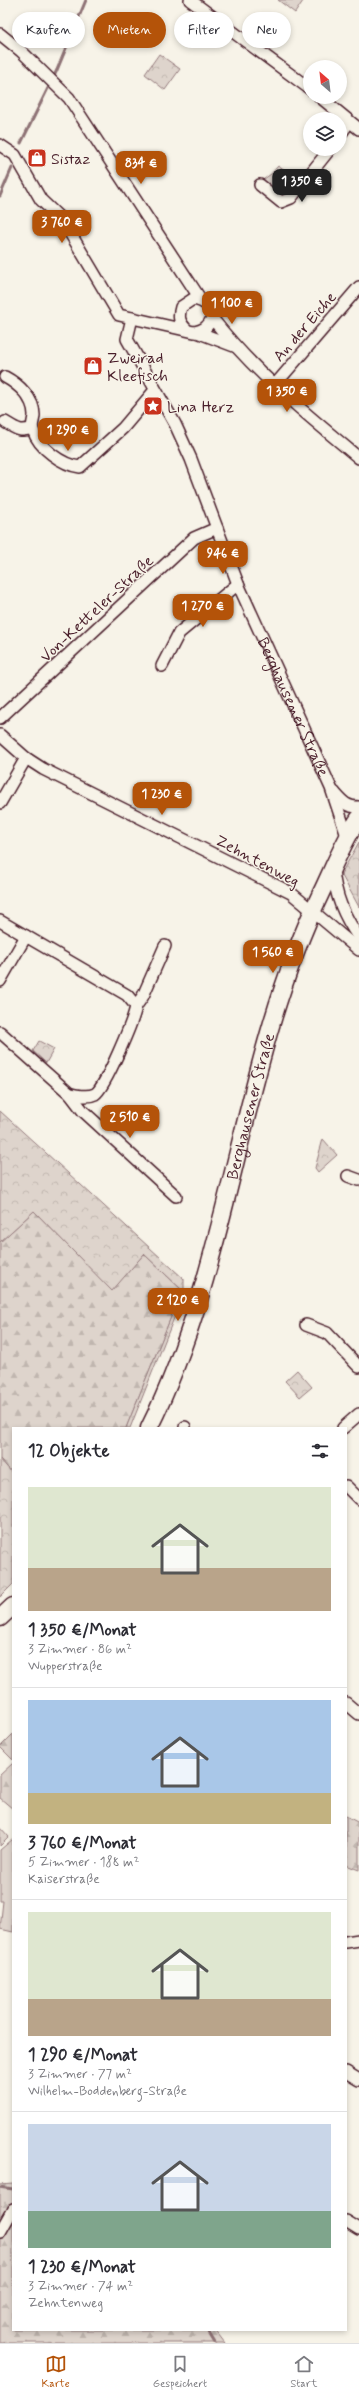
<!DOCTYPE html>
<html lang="de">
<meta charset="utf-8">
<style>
body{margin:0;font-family:Mynerve,sans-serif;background:#f2f2f3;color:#2b2b33;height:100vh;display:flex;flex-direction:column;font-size:15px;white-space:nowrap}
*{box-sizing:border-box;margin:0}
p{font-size:13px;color:#7c7c81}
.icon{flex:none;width:22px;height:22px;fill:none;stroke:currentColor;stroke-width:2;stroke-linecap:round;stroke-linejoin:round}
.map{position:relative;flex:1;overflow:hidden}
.side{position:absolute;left:12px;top:1427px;width:335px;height:904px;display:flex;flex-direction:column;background:#fff;border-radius:0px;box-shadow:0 2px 6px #0003}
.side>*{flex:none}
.guide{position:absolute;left:12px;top:12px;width:335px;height:36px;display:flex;gap:8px}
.needle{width:26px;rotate:332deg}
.tools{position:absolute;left:303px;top:60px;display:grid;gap:8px}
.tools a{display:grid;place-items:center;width:44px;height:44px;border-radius:50%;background:#fff;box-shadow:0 2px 6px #0003;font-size:20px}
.price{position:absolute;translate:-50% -34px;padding:0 9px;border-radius:8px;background:#b45309;color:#fff;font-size:13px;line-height:26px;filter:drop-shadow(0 1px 2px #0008)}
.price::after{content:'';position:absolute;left:50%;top:24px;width:12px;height:9px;margin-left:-6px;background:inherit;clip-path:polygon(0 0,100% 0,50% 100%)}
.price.active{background:#222;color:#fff}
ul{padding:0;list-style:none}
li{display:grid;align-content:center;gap:8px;height:212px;padding:0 16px}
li+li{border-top:1px solid #e1e1e2}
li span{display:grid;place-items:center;height:124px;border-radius:0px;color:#555}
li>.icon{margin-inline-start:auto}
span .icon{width:72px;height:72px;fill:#fffc;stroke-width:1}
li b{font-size:17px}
h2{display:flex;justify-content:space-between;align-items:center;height:48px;padding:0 16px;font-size:17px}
.tag{padding:0 14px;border-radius:18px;background:#fff;box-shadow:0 2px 6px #0003;font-size:14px;line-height:36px}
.tag.active{background:#b45309;color:#fff}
.tab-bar{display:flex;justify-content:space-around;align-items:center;height:56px;border-top:1px solid #e1e1e2;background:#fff;font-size:11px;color:#7c7c81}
.tab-bar a{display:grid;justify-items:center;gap:2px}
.tab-bar .active{color:#b45309}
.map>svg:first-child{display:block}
</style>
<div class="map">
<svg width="359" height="2343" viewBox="0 0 359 2343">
<defs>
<pattern id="forest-firs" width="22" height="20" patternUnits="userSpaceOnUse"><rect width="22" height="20" fill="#ded4cc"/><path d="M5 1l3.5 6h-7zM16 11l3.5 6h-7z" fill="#c0b6af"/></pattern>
<pattern id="park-crowns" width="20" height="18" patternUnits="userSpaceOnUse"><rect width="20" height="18" fill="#ded4cc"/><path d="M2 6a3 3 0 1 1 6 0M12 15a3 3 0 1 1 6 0" fill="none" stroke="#c0b6af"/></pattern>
</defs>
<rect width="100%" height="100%" fill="#f7f3e8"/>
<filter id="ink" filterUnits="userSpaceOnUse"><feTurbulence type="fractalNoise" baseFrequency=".025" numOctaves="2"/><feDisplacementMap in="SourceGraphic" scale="8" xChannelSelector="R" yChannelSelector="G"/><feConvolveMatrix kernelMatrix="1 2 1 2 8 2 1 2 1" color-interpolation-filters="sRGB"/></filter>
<g filter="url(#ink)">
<path fill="#ded4cc" stroke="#947a7c" d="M0 1827 9 1837 0 1846Z
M13 1839V1932L0 1929 3 1901H0V1850Z"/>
<path fill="url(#forest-firs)" stroke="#947a7c" d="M34 1211 112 1290 144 1254 182 1290 126 1428H13V1474L0 1459V1242Z
M13 1734V1760L0 1747Z
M13 1763V1809L0 1798V1775Z
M346 1816 359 1823V1870L346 1865Z
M13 2183V2330H215L225 2343H0V2184Z"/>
<path fill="url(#park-crowns)" stroke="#947a7c" d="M278 0H302L303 1 295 13Z
M159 54 180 69 165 90 145 74Z
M278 166 300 182 293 191 285 196 277 190 274 193 260 182 271 174Z
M359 842V907L341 874Z
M39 1041 54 1049 46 1063 33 1051Z
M0 1111 184 1279V1293L130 1428H126L182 1290 144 1254 112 1291 34 1211 0 1242Z
M323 1139 337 1155 318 1172 315 1168Z
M297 1370 312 1387 300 1397 285 1381Z
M0 1459 13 1474V1584L0 1597Z"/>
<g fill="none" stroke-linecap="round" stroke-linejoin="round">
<path stroke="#8e7275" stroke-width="3" d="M21 143 57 70 86 0
M0 196 12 168
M0 2187 13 2189
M207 2330 215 2343"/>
<g stroke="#4a1f2b" stroke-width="14">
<g id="street">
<path d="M190 0 310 89"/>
<path d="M0 34 21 51 69 98 201 300"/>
<path d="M320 97 359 129"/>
<path d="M340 135 349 122"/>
<path d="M0 145 15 155 41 200 63 221 119 315 194 332C204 330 208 327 212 318 211 306 205 301 193 299L181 307C178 317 179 322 186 329"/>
<path d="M260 185 281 202 291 198 330 149"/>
<path id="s1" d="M132 318 127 339 175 424 191 459 238 584 331 788 347 836"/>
<path d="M212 318C254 372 307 415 359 458"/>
<path d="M197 332 234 346"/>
<path d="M5 377C18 384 34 398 34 415 34 420 31 425 33 430 39 448 62 465 80 467L123 428 155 390"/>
<path d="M274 386 359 287"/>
<path d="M5 422C15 428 20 433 32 428"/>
<path d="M162 666 179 633 238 584"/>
<path d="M0 718 194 538 217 528"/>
<path d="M0 735 26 758 43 769 291 893 359 950"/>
<path d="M334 792C342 801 346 807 359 807"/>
<path d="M0 803 26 758"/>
<path d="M333 869C335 896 344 916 359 938"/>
<path d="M0 921 127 995 136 1006C134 1019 105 1088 95 1094 87 1098 78 1095 70 1094"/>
<path d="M0 981 26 936"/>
<path d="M136 1006 143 996 165 946"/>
<path d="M0 1032 70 1094 83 1111 176 1196"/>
<path d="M348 1176 359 1180"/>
<path d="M306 1325 327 1333 359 1367"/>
<path d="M185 1427V1428"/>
<path d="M343 1428 359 1414"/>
<path d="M346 1486 359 1499"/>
<path d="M346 1703 359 1714"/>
<path d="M346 1942 359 1940"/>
<path d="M346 2072 359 2080"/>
<path d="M346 2221 359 2229"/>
<path d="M0 2232 13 2209"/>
</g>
</g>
<g stroke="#4a1f2b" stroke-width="19">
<g id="secondary">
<path id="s2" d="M149 1428C233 1259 239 1063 321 893 333 868 343 842 359 818"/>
<path d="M0 1618 13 1606"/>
</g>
</g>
<use href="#street" stroke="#f7f3e8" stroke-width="11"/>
<use href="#secondary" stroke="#f7f3e8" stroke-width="16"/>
</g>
</g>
<defs>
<g id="shop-square" transform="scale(1)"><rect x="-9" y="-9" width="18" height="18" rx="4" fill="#c8321e" stroke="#f7f3e8"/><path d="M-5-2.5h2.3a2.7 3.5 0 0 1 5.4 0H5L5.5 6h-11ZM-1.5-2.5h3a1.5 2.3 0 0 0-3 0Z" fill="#fff"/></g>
<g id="sight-square" transform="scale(1)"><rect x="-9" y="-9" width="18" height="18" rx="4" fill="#c8321e" stroke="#f7f3e8"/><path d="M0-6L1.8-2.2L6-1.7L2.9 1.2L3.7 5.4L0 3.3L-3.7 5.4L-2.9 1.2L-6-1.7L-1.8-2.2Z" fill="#fff"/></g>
</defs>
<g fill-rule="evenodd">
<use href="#shop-square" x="37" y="158"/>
<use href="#shop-square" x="93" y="366"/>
<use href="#sight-square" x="153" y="406"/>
</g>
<g text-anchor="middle" stroke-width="3" stroke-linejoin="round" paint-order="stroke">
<g font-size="16" fill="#4a1f2b" stroke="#f7f3e8" text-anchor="start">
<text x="51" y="164">Sistaz</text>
<text x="107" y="363">Zweirad<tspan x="107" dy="18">Kleefisch</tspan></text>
<text x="167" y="412">Lina Herz</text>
</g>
<g font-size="16" fill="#4a1f2b" stroke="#f7f3e8">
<text transform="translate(304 326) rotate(-49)" y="6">An der Eiche</text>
<text transform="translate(96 608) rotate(-43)" y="6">Von-Ketteler-Straße</text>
<text dy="6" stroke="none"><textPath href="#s1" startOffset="426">Berghausener Straße</textPath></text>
<text transform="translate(258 860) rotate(28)" y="6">Zehntenweg</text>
<text dy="6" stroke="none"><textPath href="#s2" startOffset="338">Berghausener Straße</textPath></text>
</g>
</g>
</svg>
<div class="tools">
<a><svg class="needle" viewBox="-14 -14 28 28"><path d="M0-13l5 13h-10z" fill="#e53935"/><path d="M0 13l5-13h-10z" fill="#7c7c81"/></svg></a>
<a><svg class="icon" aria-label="layers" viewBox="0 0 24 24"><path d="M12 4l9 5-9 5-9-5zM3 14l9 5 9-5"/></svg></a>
</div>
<b class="price" style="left:141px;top:185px">834 €</b>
<b class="price active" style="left:302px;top:203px">1 350 €</b>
<b class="price" style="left:62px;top:244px">3 760 €</b>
<b class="price" style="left:232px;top:325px">1 100 €</b>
<b class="price" style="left:287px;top:413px">1 350 €</b>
<b class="price" style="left:68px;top:452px">1 290 €</b>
<b class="price" style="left:223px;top:575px">946 €</b>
<b class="price" style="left:203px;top:628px">1 270 €</b>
<b class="price" style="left:162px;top:816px">1 230 €</b>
<b class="price" style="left:273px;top:974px">1 560 €</b>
<b class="price" style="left:130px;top:1139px">2 510 €</b>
<b class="price" style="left:178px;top:1322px">2 120 €</b>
<div class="guide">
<a class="tag">Kaufen</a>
<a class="tag active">Mieten</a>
<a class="tag">Filter</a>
<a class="tag">Neu</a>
</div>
<section class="side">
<h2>12 Objekte<svg class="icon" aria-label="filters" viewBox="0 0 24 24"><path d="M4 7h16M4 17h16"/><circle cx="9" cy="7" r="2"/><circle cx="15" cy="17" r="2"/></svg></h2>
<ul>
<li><span style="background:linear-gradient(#dfe7d0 65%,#b9a48a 0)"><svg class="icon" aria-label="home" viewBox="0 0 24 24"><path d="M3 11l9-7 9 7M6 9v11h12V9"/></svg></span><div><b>1 350 €/Monat</b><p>3 Zimmer · 86 m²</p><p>Wupperstraße</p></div></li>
<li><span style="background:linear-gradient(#a9c7e8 75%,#c2b280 0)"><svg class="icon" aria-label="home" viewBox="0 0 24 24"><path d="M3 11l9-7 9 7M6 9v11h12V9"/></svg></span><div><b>3 760 €/Monat</b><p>5 Zimmer · 188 m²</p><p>Kaiserstraße</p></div></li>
<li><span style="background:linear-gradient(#dfe7d0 70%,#b9a48a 0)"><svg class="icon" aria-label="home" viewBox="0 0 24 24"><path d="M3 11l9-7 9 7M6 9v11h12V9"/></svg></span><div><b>1 290 €/Monat</b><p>3 Zimmer · 77 m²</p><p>Wilhelm-Boddenberg-Straße</p></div></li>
<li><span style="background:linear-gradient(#c9d6e8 70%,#7fa58c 0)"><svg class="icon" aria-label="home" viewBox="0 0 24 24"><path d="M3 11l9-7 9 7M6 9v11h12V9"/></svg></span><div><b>1 230 €/Monat</b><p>3 Zimmer · 74 m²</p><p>Zehntenweg</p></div></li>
</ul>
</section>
</div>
<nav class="tab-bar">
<a class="active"><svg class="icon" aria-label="map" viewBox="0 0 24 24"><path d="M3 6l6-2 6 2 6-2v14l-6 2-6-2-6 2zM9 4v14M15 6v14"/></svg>Karte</a>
<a><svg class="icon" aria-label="saved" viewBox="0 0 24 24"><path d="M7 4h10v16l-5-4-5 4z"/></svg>Gespeichert</a>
<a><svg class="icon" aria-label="home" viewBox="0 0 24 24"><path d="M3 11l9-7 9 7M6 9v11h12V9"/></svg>Start</a>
</nav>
